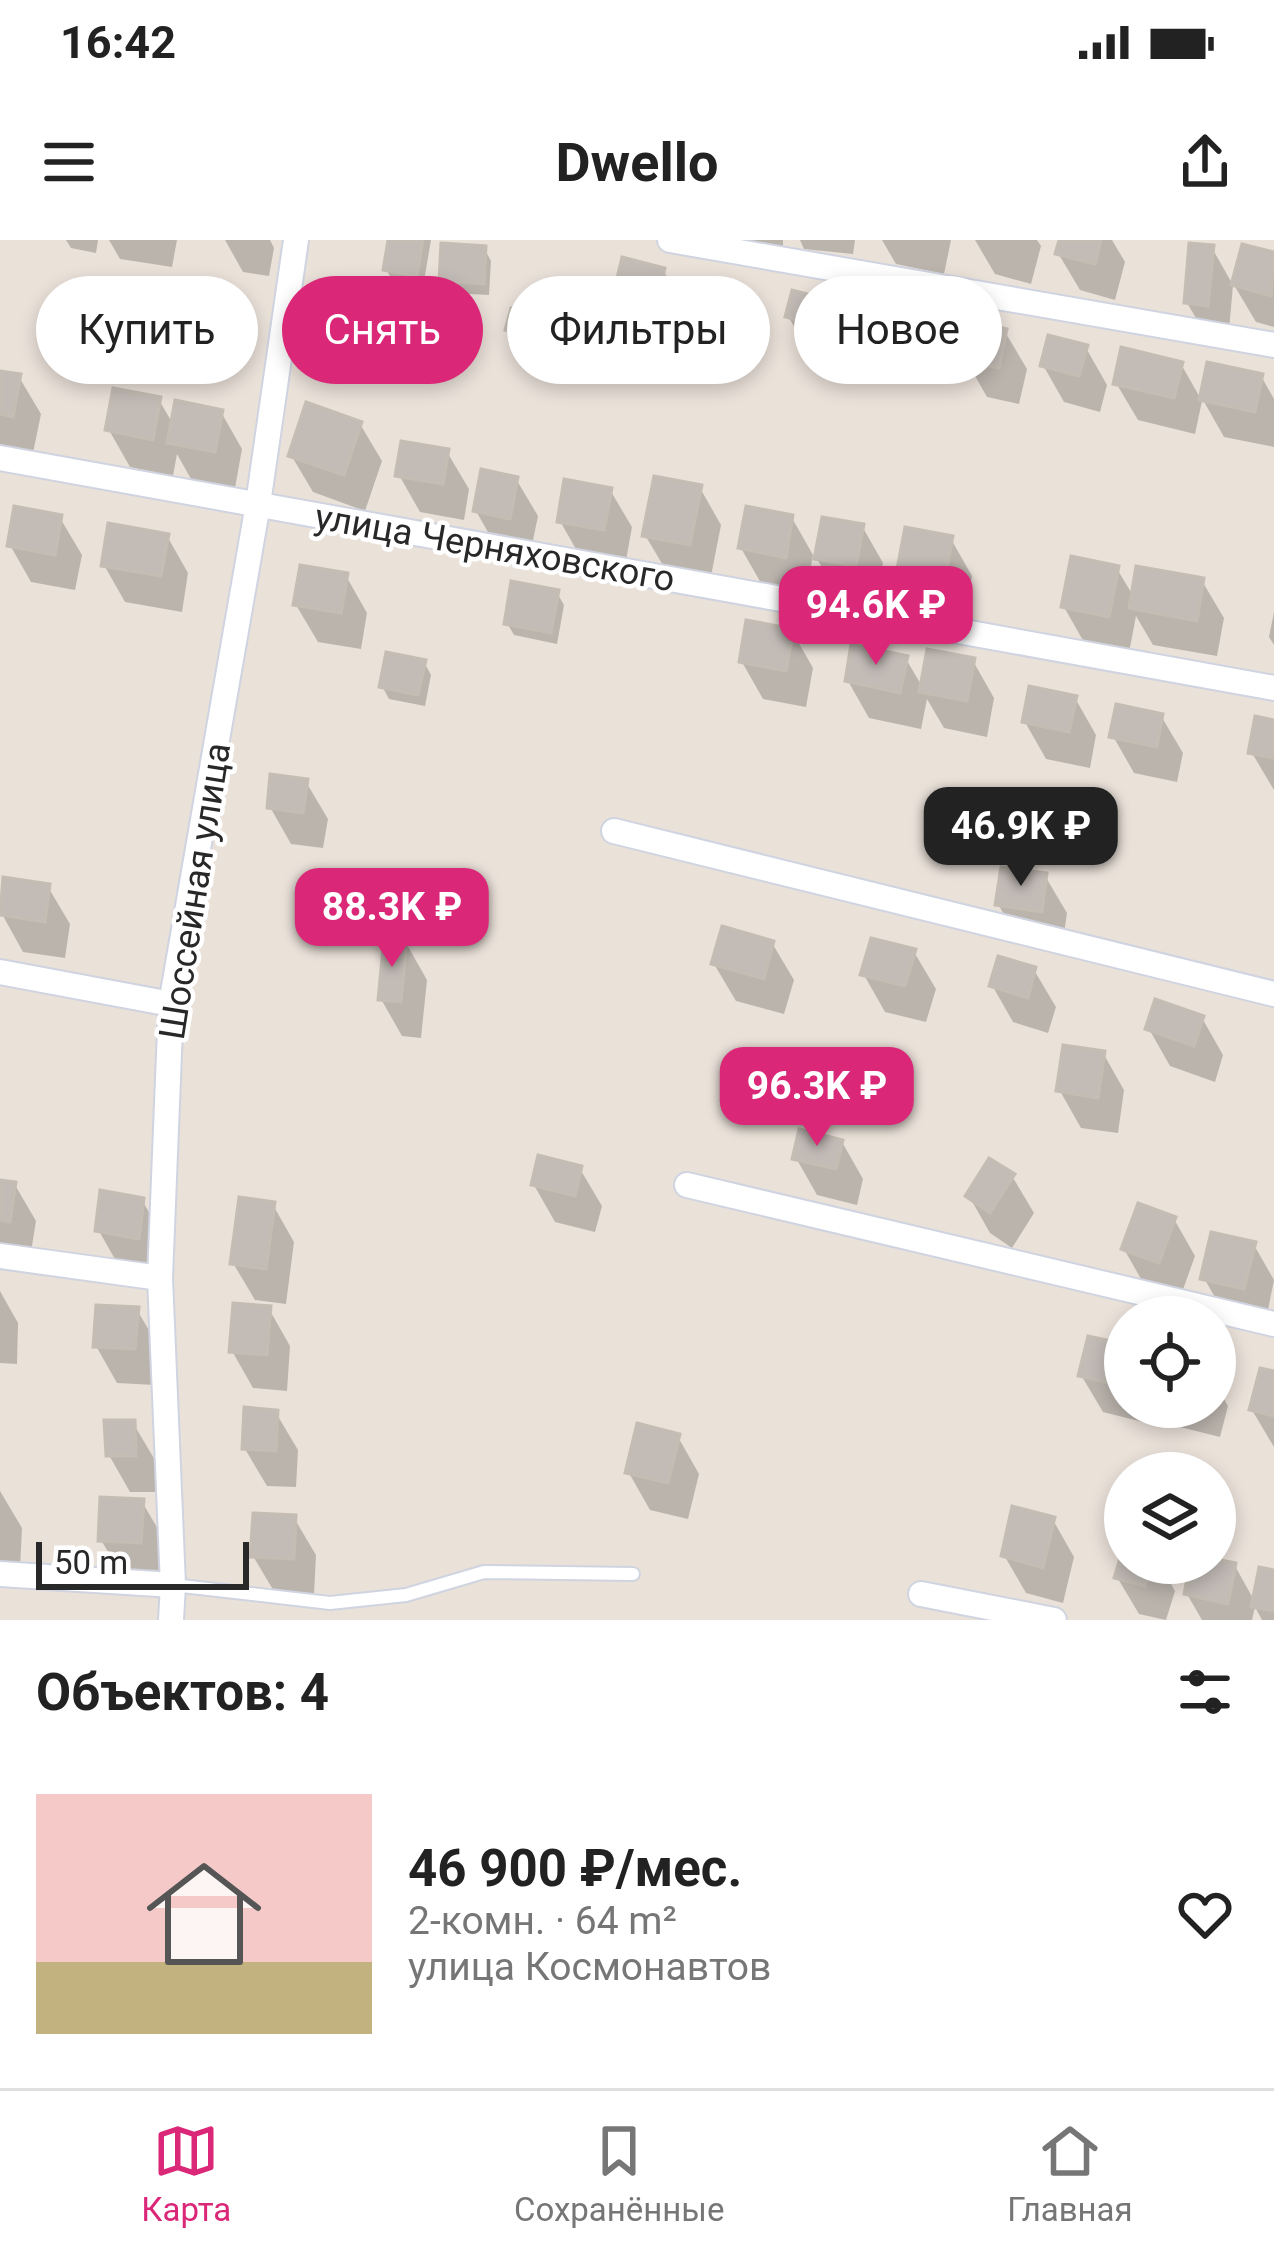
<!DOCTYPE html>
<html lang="ru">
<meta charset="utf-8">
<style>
body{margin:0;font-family:Roboto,sans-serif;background:#f2f2f2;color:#222;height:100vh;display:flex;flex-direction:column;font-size:45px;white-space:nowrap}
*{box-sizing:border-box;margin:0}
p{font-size:39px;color:#767676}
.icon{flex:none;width:66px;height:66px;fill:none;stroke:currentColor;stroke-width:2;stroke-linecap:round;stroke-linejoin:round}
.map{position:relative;height:1380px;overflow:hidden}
.side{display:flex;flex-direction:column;background:#fff;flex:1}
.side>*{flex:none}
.banner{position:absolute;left:36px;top:36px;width:1203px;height:108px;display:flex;gap:24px}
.buttons{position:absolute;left:1104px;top:1056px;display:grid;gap:24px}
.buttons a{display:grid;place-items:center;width:132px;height:132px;border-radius:50%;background:#fff;box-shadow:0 6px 18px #0003;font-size:60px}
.scale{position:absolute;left:36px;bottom:30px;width:213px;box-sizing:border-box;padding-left:12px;border:6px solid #282828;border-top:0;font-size:33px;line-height:42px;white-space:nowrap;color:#282828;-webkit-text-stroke:9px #fff;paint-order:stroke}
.price{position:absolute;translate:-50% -102px;padding:0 27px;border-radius:24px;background:#db2777;color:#fff;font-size:39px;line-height:78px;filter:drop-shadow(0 3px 6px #0008)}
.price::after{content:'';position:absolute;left:50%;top:72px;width:36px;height:27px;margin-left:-18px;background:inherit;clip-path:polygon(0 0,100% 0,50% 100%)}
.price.active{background:#222;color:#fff}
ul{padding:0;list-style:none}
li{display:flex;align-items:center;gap:36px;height:300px;padding:0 36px}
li+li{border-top:3px solid #e0e0e0}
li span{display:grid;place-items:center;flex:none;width:336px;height:240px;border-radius:0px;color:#555}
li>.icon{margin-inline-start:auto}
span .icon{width:144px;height:144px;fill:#fffc;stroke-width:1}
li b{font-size:51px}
h2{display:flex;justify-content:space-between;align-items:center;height:144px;padding:0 36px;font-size:51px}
.tag{padding:0 42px;border-radius:54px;background:#fff;box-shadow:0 6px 18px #0003;font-size:42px;line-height:108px}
.tag.active{background:#db2777;color:#fff}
.status{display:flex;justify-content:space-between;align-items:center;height:84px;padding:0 60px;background:#fff;direction:ltr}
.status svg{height:33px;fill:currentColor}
header{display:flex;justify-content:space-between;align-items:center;height:156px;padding:0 36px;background:#fff;font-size:54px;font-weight:700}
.tab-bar{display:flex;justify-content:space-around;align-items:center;height:168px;border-top:3px solid #e0e0e0;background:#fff;font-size:33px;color:#767676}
.tab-bar a{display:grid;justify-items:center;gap:6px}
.tab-bar .active{color:#db2777}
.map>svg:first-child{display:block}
</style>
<div class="status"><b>16:42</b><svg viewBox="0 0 49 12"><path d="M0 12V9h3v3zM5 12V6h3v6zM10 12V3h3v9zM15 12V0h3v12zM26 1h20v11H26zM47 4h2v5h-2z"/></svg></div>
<header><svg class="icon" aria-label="menu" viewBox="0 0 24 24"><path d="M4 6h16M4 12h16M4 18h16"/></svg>Dwello<svg class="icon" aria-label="share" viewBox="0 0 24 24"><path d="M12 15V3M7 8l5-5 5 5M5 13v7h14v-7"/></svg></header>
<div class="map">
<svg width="1274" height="1380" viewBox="0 0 1274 1380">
<rect width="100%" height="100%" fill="#eae1d9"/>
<path fill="#0003" d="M66 0H98L96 13 71 8Z
M109 0H177L172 27 120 19Z
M225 0H270L274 8 269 36 243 32Z
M391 0H431L423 47 393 42 386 29Z
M737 0H783V6Z
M800 0H855L853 14 804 9Z
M882 0H951L944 34 896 24Z
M975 0H1037L1041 6 1031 44 995 34Z
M1062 0H1112L1125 22 1115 60 1080 50 1058 13Z
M1244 7 1274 16V87L1256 82 1234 45Z
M484 8 491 21 489 55 449 53 442 41Z
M1212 8 1233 45 1228 102 1209 100 1187 63Z
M663 30 685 67 676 105 636 96 615 59Z
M818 60 839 97 833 119 809 113 788 76Z
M896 78 917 115 910 142 882 135 861 98Z
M548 81 570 118 565 136 529 127 508 90Z
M1005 92 1027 129 1019 164 987 157 966 120Z
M1086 108 1107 145 1100 172 1064 162 1043 125Z
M1181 124 1202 161 1195 194 1138 180 1116 143Z
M0 134 19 137 41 174 33 213 0 207Z
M1261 136 1274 159V207L1224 197 1203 160Z
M159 160 173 184 221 172 242 209 235 248 191 239 177 214 173 236 130 227 109 190Z
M360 184 382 221 365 271 313 252 291 215Z
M447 212 469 249 464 280 420 272 399 235Z
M516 239 538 276 530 315 497 308 476 271Z
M700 248 721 285 710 341 667 332 645 295Z
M610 250 632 287 625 326 581 318 560 281Z
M60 278 82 315 75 350 31 342 10 305Z
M792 278 813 315 806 353 762 345 741 308Z
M862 286 883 323 876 362 839 356 817 319Z
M167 296 188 333 182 372 125 362 104 325Z
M951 299 972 336 965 374 922 366 900 329Z
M1117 329 1134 357 1202 341 1224 378 1217 416 1153 405 1136 376 1129 413 1085 404 1064 367Z
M346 336 367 373 361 409 318 402 296 365Z
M557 353 564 365 557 404 514 395 507 383Z
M1274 372V405L1269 397Z
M792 391 813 428 806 467 763 459 742 422Z
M906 419 923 448 973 421 994 458 987 497 944 488 927 459 921 489 869 478 848 441Z
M424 422 431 435 425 466 389 459 382 446Z
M1075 458 1096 495 1090 528 1046 519 1025 482Z
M1161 476 1183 513 1177 542 1134 533 1113 496Z
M1274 483V550L1252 513Z
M306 542 328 579 323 608 291 604 270 567Z
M1045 636 1067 673 1062 707 1019 701 998 664Z
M48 647 70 684 65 718 23 712 2 674Z
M406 703 427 740 421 798 402 796 381 759Z
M772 703 794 740 784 774 736 761 714 724Z
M914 712 936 749 926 782 885 772 864 735Z
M1034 730 1056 767 1048 793 1013 782 992 745Z
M1202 778 1223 815 1215 842 1170 826 1149 789Z
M1103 813 1124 850 1118 893 1081 888 1060 851Z
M842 902 863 939 857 965 817 955 796 918Z
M580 929 602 966 595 992 555 982 534 945Z
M1012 936 1034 973 1012 1008 990 993 969 956Z
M0 943 15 945 36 981 30 1018 0 1013Z
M142 960 163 997 159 1035 120 1028 99 991Z
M273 965 294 1002 286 1064 255 1060 233 1023Z
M1174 979 1195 1016 1180 1058 1145 1046 1124 1009Z
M1254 1005 1274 1040 1265 1085 1225 1075 1204 1038Z
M0 1051 18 1083 17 1124 0 1123Z
M269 1069 290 1106 287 1151 253 1148 232 1111Z
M137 1070 159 1107 155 1145 117 1143 96 1106Z
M1090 1099 1125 1107V1167H1146L1143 1182 1103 1172 1081 1135Z
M1274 1134V1207L1252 1170Z
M1215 1143 1228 1166 1220 1197 1180 1187 1169 1167H1215Z
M276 1173 298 1210 296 1247 267 1246 245 1209Z
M133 1183 155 1220 156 1252H130L109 1215Z
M678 1197 699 1234 688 1279 650 1270 629 1233Z
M0 1251 22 1288 20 1329 0 1328Z
M142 1262 164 1299 161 1339 123 1337 101 1300Z
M294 1278 316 1315 314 1355 275 1353 253 1316Z
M1053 1280 1074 1317 1063 1363 1026 1353 1004 1315Z
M1125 1311V1323H1159L1175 1351 1166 1380 1139 1374 1117 1337Z
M1215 1322 1235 1326 1255 1362 1274 1333V1380H1262L1255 1367 1252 1380H1202L1187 1354 1193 1323Z"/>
<path fill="#c2bbb6" stroke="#c5bdb4" stroke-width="3" d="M388 0H423L417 36 383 30Z
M1059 0H1101L1095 24 1055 14Z
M441 3 486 6 484 44 439 41Z
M1189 3 1214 5 1208 66 1184 63Z
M1242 4 1274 12 1271 56 1231 45Z
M622 17 665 28 655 69 612 59Z
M792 50 819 57 813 84 785 77Z
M866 67 898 75 889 107 858 98Z
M511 68 550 78 544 101 505 90Z
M971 81 1007 89 999 128 963 121Z
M1048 95 1088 105 1079 136 1040 126Z
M1121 107 1183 122 1174 158 1113 144Z
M1207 122 1263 134 1255 172 1199 160Z
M0 131 21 134 13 177 0 174Z
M113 148 161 157 153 200 105 190Z
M175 160 223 170 215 212 167 203Z
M306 162 362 182 344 235 288 216Z
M401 201 449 209 443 244 395 236Z
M481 229 518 237 510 279 473 271Z
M654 236 702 245 690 305 642 296Z
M564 239 612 248 604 290 557 282Z
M14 266 62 275 55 315 7 306Z
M746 266 793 275 786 318 738 308Z
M822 277 864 284 856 326 814 319Z
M108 283 169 294 161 336 101 326Z
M905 287 953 296 945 338 897 329Z
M1071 316 1119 326 1109 377 1061 367Z
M300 325 348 333 341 373 293 365Z
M1136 326 1204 338 1197 381 1129 368Z
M511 341 559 350 551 393 504 384Z
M746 380 794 389 786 431 739 422Z
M851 404 908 416 900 453 845 441Z
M927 409 975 418 967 461 919 452Z
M386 412 426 420 418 455 379 447Z
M1029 446 1077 456 1069 492 1022 482Z
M1116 464 1163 474 1157 507 1109 497Z
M1255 476 1274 480V518L1248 513Z
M270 534 308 539 303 573 267 568Z
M1001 627 1047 633 1042 672 995 665Z
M3 637 50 644 45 682 0 675Z
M722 686 774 701 764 739 711 724Z
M384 698 407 700 401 762 378 760Z
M871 698 916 709 905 746 860 735Z
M998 716 1036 727 1028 758 989 746Z
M1155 759 1204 776 1194 806 1145 789Z
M1063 805 1105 811 1098 858 1056 851Z
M799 889 843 900 836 929 792 919Z
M538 915 582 926 575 956 531 945Z
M989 918 1015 934 990 973 965 956Z
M0 940 16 942 10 982 0 980Z
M100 950 144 958 139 999 95 991Z
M239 957 275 962 266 1029 230 1024Z
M1138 963 1176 977 1159 1023 1121 1009Z
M1211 992 1256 1002 1244 1049 1200 1039Z
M233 1063 271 1066 267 1115 229 1112Z
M96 1065 139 1067 135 1109 93 1107Z
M1088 1096 1125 1104 1122 1146 1078 1136Z
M1260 1128 1274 1131V1176L1249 1170Z
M244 1167 278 1170 276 1211 242 1209Z
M104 1180H135L136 1216H106Z
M637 1183 680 1194 668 1243 625 1233Z
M100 1257 144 1259 141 1303 98 1301Z
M1012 1266 1055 1277 1043 1328 1001 1316Z
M253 1273 296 1275 294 1319 250 1317Z
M1125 1302V1323H1152L1145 1346 1114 1338Z
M1215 1319 1236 1323 1228 1364 1184 1354 1190 1323H1215Z
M1259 1327 1274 1330V1371L1251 1367Z"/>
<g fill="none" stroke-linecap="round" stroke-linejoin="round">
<g stroke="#cfd4e0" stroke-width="16">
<path id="lane" d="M173 1345 330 1363 406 1355 484 1332 633 1334"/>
</g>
<g stroke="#cfd4e0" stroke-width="28">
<path id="street" d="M670 0 1274 105
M0 218 1274 448
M614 591 1274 754
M0 732 171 764
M687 945 1274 1084
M0 1016 160 1038
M0 1334 173 1345
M921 1354 1054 1380
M171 1380 173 1345 160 1038 171 764 258 264 296 0"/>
</g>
<use href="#lane" stroke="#fff" stroke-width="12"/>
<use href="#street" stroke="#fff" stroke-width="24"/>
</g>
<g text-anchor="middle" stroke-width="9" stroke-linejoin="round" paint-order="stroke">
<g font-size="36" fill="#282828" stroke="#fff">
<text transform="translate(495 307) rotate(10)" y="13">улица Черняховского</text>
<text transform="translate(194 651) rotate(-81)" y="13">Шоссейная улица</text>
</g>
</g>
</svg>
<div class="buttons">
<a><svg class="icon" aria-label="locate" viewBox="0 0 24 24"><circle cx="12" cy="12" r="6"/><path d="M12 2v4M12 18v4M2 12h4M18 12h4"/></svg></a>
<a><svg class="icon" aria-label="layers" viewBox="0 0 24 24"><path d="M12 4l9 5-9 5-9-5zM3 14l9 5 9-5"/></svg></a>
</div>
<div class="scale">50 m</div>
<b class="price" style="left:876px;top:428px">94.6K ₽</b>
<b class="price active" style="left:1021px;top:649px">46.9K ₽</b>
<b class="price" style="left:392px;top:730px">88.3K ₽</b>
<b class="price" style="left:817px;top:909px">96.3K ₽</b>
<div class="banner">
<a class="tag">Купить</a>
<a class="tag active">Снять</a>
<a class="tag">Фильтры</a>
<a class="tag">Новое</a>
</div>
</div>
<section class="side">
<h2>Объектов: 4<svg class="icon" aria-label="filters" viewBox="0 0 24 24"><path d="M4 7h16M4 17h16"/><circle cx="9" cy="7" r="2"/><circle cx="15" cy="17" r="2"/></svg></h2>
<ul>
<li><span style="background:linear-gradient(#f6c9c9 70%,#c2b280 0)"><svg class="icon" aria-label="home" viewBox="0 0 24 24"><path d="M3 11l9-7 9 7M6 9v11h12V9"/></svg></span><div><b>46 900 ₽/мес.</b><p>2-комн. · 64 m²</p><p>улица Космонавтов</p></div><svg class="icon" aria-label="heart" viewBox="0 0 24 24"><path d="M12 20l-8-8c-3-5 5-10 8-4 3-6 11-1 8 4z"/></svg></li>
</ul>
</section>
<nav class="tab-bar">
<a class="active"><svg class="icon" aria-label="map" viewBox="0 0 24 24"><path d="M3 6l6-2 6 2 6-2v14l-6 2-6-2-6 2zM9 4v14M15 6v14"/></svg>Карта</a>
<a><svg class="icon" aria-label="saved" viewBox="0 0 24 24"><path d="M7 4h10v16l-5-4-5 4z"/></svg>Сохранённые</a>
<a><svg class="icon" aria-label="home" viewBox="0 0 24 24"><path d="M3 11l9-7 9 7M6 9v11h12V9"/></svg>Главная</a>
</nav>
